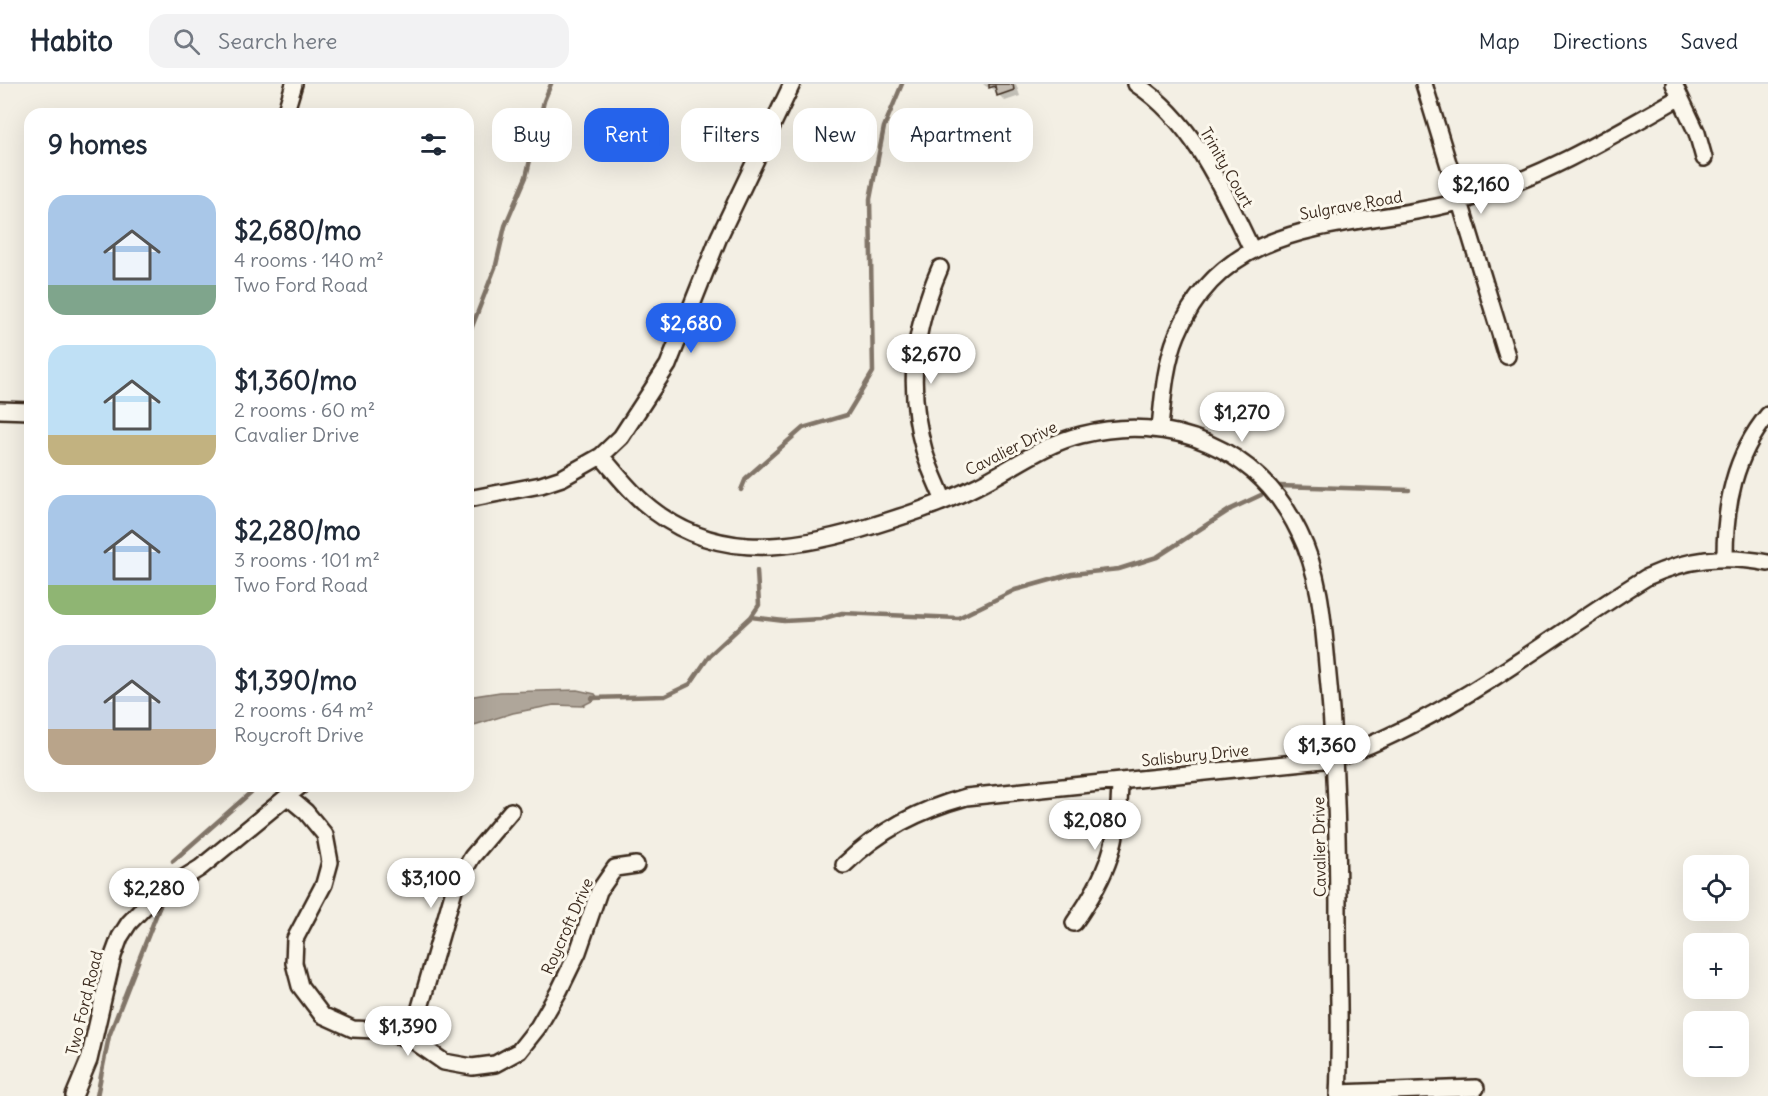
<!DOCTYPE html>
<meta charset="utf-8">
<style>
body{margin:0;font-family:Delius,sans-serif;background:#f2f2f3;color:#1f2937;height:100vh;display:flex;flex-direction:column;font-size:22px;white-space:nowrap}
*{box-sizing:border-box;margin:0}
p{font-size:20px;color:#747a83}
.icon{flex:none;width:33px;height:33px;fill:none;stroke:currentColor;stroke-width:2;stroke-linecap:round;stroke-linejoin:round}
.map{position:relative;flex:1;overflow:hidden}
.drawer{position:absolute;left:24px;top:24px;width:450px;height:684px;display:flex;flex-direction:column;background:#fff;border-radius:18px;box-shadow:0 6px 24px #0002}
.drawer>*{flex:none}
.top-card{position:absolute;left:492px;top:24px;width:570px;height:54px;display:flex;gap:12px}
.controls{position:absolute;left:1683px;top:771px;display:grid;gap:12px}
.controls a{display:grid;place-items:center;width:66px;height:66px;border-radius:12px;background:#fff;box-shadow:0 6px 24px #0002;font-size:30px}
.price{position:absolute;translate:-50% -51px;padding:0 14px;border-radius:21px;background:#fff;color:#222;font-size:20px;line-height:39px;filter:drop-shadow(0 2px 3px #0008)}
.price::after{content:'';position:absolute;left:50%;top:36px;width:18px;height:14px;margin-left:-9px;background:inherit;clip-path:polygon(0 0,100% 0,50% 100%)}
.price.current{background:#2563eb;color:#fff}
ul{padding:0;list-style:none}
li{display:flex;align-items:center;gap:18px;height:150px;padding:0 24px}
li span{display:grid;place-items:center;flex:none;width:168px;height:120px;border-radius:18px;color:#555}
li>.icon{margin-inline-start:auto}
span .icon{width:72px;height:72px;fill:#fffc;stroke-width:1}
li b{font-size:26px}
h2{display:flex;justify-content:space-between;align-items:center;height:72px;padding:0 24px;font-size:26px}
.chip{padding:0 21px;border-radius:18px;background:#fff;box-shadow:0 6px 24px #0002;font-size:21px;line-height:54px}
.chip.current{background:#2563eb;color:#fff}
header{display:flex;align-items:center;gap:36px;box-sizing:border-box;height:84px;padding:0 30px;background:#fff;border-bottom:2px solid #e0e1e3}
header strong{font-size:28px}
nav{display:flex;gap:33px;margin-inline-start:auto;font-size:21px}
.search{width:420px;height:54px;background:#f2f2f3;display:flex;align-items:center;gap:15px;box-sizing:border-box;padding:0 21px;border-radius:18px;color:#747a83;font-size:22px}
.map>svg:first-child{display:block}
</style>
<header>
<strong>Habito</strong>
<div class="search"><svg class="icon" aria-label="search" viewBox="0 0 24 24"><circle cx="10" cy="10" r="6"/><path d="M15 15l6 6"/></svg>Search here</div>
<nav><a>Map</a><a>Directions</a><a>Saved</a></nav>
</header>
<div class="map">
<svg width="1768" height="1012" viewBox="0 0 1768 1012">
<rect width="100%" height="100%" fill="#f3efe4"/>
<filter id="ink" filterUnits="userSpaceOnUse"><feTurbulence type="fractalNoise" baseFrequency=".0167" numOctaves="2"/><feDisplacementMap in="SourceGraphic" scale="12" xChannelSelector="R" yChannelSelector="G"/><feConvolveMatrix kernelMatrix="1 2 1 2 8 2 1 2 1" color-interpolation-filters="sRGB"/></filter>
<g filter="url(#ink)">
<path fill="#afa69a" stroke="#817468" stroke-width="1.5" d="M577 606 595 610 598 614 582 622 554 621 513 629 468 643V613L500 608Z"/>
<path fill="#0003" d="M983 0H1016L1020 12 1005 17 990 2 987 3Z"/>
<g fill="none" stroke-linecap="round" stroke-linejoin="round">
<path stroke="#817468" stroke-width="4.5" d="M468 253 496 181 505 142 526 93 544 17 551 0
M1279 402 1409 406
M741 406 746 394 803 344 847 331 873 288 870 115 884 43 902 0
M751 533 784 537 821 535 842 529 958 534 1015 506 1072 490 1119 485 1157 473 1231 425 1261 411
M592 614 665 612 690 600 710 571 751 533 759 521 757 487
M173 777 258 702
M97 1012 109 952 161 819"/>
</g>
<path fill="#c3bbb0" stroke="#3b2a1e" stroke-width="1.5" d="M989 0H1013L1014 6 997 12 995 2 989 4Z"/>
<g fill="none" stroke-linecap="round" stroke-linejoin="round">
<g stroke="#3b2a1e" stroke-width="20">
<path id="minor" d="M1136 0C1194 38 1223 106 1252 166
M1424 0 1507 272
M1674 0 1697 49 1704 74
M285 30 294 0
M940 184C913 246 906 304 925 370 930 386 938 402 944 417
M0 326 30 327
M1160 344C1163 314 1165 280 1177 251 1227 129 1354 146 1458 118 1538 96 1609 54 1680 13
M601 372C615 388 627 404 643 418 709 476 783 468 862 445 901 433 940 421 977 402 1012 385 1043 360 1081 351 1170 328 1259 364 1299 448 1320 490 1323 535 1327 581 1336 668 1338 754 1338 841 1338 898 1341 955 1338 1012
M468 415 541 401 562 394 601 372 621 353 668 281 719 153 792 0
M1725 473C1725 421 1734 372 1768 331
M288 713 306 728 325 751 330 778 324 800 295 855 294 879 300 902 322 931 353 945 376 946 411 955 444 978 472 983 495 980 519 967 538 943 559 907 578 868 599 807 615 784 636 781
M844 781C880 746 919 726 966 713L1323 676C1356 669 1386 654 1416 639 1497 597 1569 541 1647 493 1687 475 1724 470 1768 479
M1074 839C1109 789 1119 758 1120 697
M411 955 455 802 472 773 511 727
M1338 1009 1476 1004
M74 1012 89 976 113 872 120 853 129 839 156 811 200 784 300 702"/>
</g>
<use href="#minor" stroke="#fbf7ec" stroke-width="15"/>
</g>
</g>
<g text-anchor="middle" stroke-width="6" stroke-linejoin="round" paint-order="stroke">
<g font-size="16" fill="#3b2a1e" stroke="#fbf7ec">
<text transform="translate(1227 83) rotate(60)" y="6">Trinity Court</text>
<text transform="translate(1351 121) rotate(-10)" y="6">Sulgrave Road</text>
<text transform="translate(1011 364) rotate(-27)" y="6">Cavalier Drive</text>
<text transform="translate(1195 671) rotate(-6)" y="6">Salisbury Drive</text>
<text transform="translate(1319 763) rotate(-91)" y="6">Cavalier Drive</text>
<text transform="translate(567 842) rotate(-66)" y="6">Roycroft Drive</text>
<text transform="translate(84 919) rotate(-76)" y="6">Two Ford Road</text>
</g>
</g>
</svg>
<div class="controls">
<a><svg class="icon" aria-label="locate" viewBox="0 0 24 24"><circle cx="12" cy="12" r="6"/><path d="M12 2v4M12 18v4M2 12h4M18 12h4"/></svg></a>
<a>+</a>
<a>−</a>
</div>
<b class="price" style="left:1481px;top:131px">$2,160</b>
<b class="price current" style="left:691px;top:270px">$2,680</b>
<b class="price" style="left:931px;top:301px">$2,670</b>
<b class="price" style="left:1242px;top:359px">$1,270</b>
<b class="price" style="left:1327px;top:692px">$1,360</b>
<b class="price" style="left:1095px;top:767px">$2,080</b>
<b class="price" style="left:431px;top:825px">$3,100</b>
<b class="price" style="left:154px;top:835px">$2,280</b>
<b class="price" style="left:408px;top:973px">$1,390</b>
<div class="top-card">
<a class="chip">Buy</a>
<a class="chip current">Rent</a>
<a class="chip">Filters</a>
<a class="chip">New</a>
<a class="chip">Apartment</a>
</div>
<section class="drawer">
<h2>9 homes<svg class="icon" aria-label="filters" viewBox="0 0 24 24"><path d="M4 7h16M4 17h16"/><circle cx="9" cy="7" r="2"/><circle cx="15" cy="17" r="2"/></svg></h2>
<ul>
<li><span style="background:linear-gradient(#a9c7e8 75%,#7fa58c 0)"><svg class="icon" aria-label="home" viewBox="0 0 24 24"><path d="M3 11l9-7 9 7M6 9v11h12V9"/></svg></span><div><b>$2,680/mo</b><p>4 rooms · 140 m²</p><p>Two Ford Road</p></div></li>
<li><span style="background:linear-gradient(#bfe0f5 75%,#c2b280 0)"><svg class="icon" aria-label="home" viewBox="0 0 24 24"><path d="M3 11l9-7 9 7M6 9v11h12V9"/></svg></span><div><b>$1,360/mo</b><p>2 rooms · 60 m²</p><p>Cavalier Drive</p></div></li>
<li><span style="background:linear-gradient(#a9c7e8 75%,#8fb573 0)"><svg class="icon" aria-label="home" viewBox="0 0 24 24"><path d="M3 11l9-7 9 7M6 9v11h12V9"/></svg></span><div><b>$2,280/mo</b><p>3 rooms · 101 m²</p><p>Two Ford Road</p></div></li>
<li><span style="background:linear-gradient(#c9d6e8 70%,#b9a48a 0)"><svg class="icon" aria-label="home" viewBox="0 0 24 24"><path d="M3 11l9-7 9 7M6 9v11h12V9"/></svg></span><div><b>$1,390/mo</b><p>2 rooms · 64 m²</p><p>Roycroft Drive</p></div></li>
</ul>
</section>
</div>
